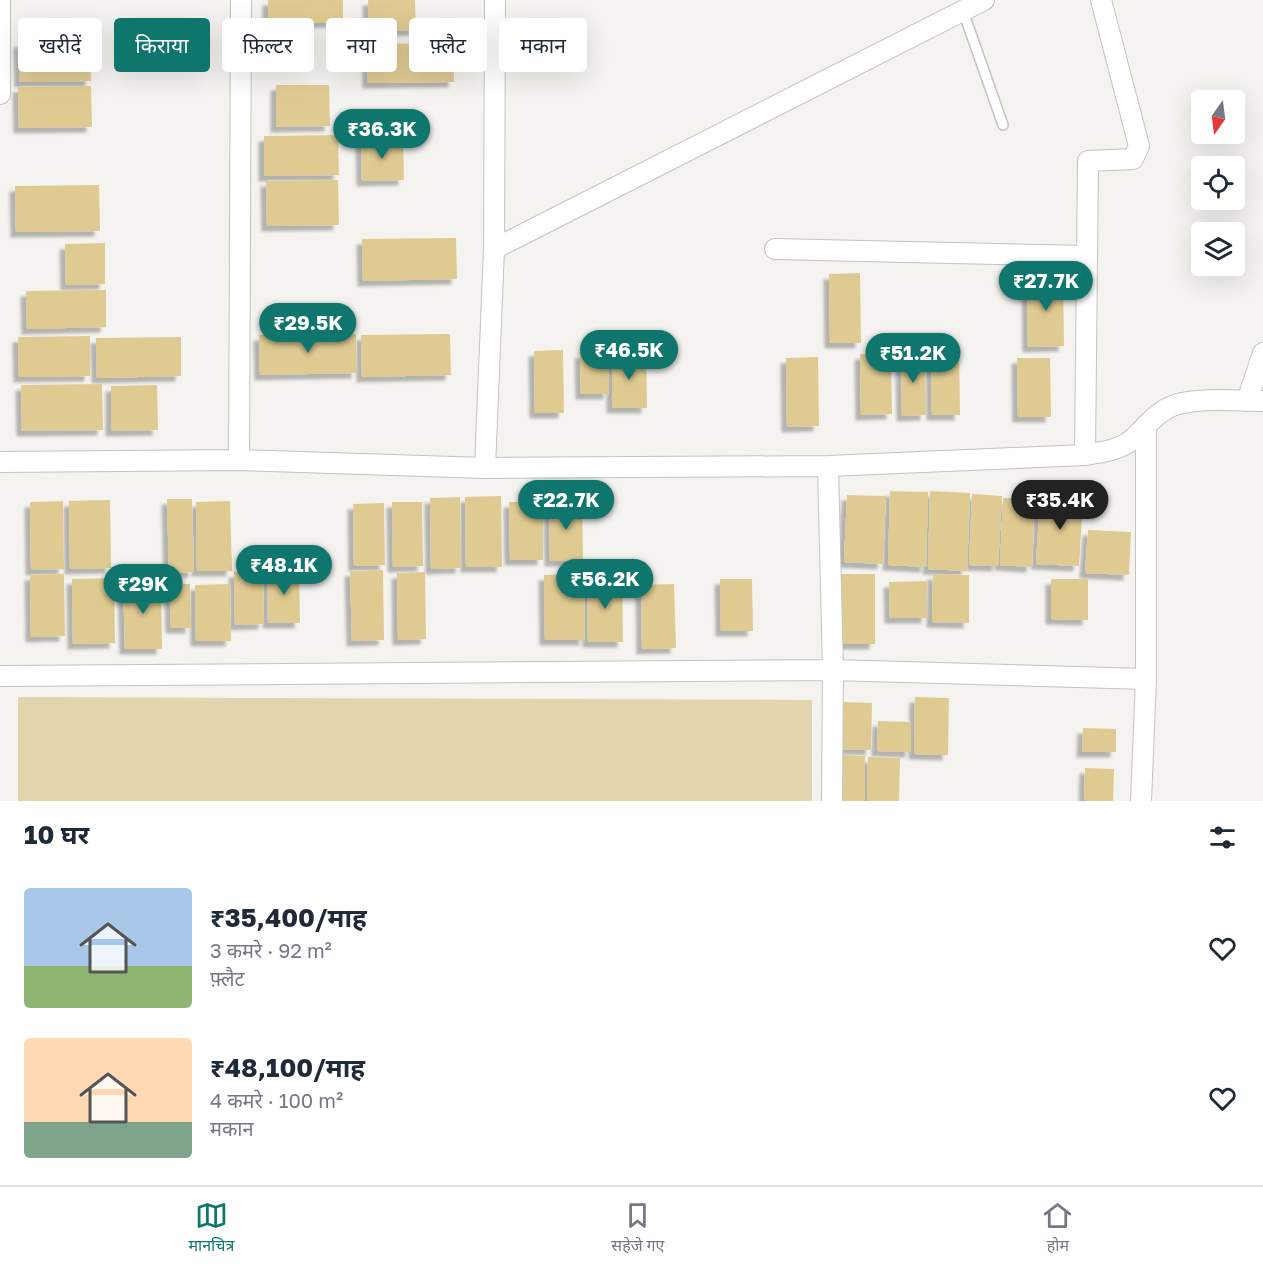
<!DOCTYPE html>
<html lang="hi">
<meta charset="utf-8">
<style>
body{margin:0;font-family:"Golos Text","Noto Sans Devanagari",sans-serif;background:#f6f6f7;color:#1f2937;height:100vh;display:flex;flex-direction:column;font-size:22px;white-space:nowrap}
*{box-sizing:border-box;margin:0}
p{font-size:20px;color:#747a83}
.icon{flex:none;width:33px;height:33px;fill:none;stroke:currentColor;stroke-width:2;stroke-linecap:round;stroke-linejoin:round}
.map{position:relative;height:801px;overflow:hidden}
.drawer{display:flex;flex-direction:column;background:#fff;flex:1}
.drawer>*{flex:none}
.top-card{position:absolute;left:18px;top:18px;width:600px;height:54px;display:flex;gap:12px}
.needle{width:39px;rotate:194deg}
.controls{position:absolute;left:1191px;top:90px;display:grid;gap:12px}
.controls a{display:grid;place-items:center;width:54px;height:54px;border-radius:6px;background:#fff;box-shadow:0 6px 24px #0002;font-size:30px}
.price{position:absolute;translate:-50% -51px;padding:0 14px;border-radius:21px;background:#0f766e;color:#fff;font-size:20px;line-height:39px;filter:drop-shadow(0 2px 3px #0008)}
.price::after{content:'';position:absolute;left:50%;top:36px;width:18px;height:14px;margin-left:-9px;background:inherit;clip-path:polygon(0 0,100% 0,50% 100%)}
.price.on{background:#222;color:#fff}
ul{padding:0;list-style:none}
li{display:flex;align-items:center;gap:18px;height:150px;padding:0 24px}
li span{display:grid;place-items:center;flex:none;width:168px;height:120px;border-radius:6px;color:#555}
li>.icon{margin-inline-start:auto}
span .icon{width:72px;height:72px;fill:#fffc;stroke-width:1}
li b{font-size:26px}
h2{display:flex;justify-content:space-between;align-items:center;height:72px;padding:0 24px;font-size:26px}
.pill{padding:0 21px;border-radius:6px;background:#fff;box-shadow:0 6px 24px #0002;font-size:21px;line-height:54px}
.pill.on{background:#0f766e;color:#fff}
.tab-bar{display:flex;justify-content:space-around;align-items:center;height:84px;border-top:2px solid #e0e1e3;background:#fff;font-size:16px;color:#747a83}
.tab-bar a{display:grid;justify-items:center;gap:3px}
.tab-bar .on{color:#0f766e}
.map>svg:first-child{display:block}
</style>
<div class="map">
<svg width="1263" height="801" viewBox="0 0 1263 801">
<defs>
<filter id="shadow"><feDropShadow dx="-5.5" dy="5.5" stdDeviation="1.5" flood-color="#0004"/></filter>
</defs>
<rect width="100%" height="100%" fill="#f4f3ef"/>
<path fill="#e2d4ad" d="M18 697 812 700V801H18Z"/>
<path fill="#dfcb92" filter="url(#shadow)" d="M268 0H343V22L268 23Z
M368 0H415L416 30 369 31Z
M90 41 91 81 20 82 19 42Z
M453 43 454 82 368 83 367 44Z
M276 85H329L330 126 276 127Z
M91 86 92 127 19 128 18 87Z
M338 135 339 175 264 176V136Z
M403 139 404 180 362 181 361 140Z
M338 180 339 225 267 226 266 181Z
M99 185 100 231 16 232 15 186Z
M456 238 457 279 363 281 362 239Z
M105 243V284L66 285 65 244Z
M860 273 861 343H830L829 274Z
M1063 277 1064 346 1028 347 1027 278Z
M106 290V327L27 329 26 291Z
M356 334 357 373 260 375 259 335Z
M450 334 451 375 362 377 361 335Z
M90 336V376L19 377 18 337Z
M181 337V376L97 378 96 338Z
M563 350 564 413H535L534 351Z
M959 351 960 415H932L931 352Z
M901 352H925L926 415 902 416Z
M580 353H609V394H581Z
M646 354 647 408H612V355Z
M860 354H891L892 414 861 415Z
M818 357 819 426 787 427 786 358Z
M1017 358H1050L1051 417H1018Z
M102 384 103 430 22 431 21 385Z
M157 385 158 430 111 431V386Z
M890 491 928 492 926 567 888 565Z
M930 491 970 493 967 571 928 569Z
M972 494 1002 496 998 566 969 565Z
M847 495 886 496 883 564 844 562Z
M501 496 502 567H466L465 497Z
M460 497 461 568 431 569 430 498Z
M1040 497 1083 499 1079 566 1036 564Z
M1003 498 1035 500 1032 567 1000 565Z
M167 499H192L194 572 169 573Z
M110 500 111 568 70 569 69 501Z
M582 500 583 561H550L549 501Z
M63 501 64 569 31 570 30 502Z
M230 501 232 571H197L196 502Z
M392 502H422L423 566 393 567Z
M509 502H543V560H510Z
M384 503 385 565 354 566 353 504Z
M1088 530 1131 532 1129 575 1085 573Z
M299 568 300 623H268L267 569Z
M383 570 384 640 352 641 350 571Z
M234 572H263L264 624 235 625Z
M425 572 426 639 398 640 397 573Z
M64 574 65 636 31 637 30 575Z
M584 574 585 640H545L544 575Z
M839 574H875V644H839Z
M933 574 969 575V623L932 622Z
M587 577H622L623 642H588Z
M114 578 115 643 73 644 72 579Z
M720 579H752L753 631H721Z
M1051 579H1088V620L1051 619Z
M123 581H161L162 649H125Z
M927 581V618H890L889 582Z
M170 584H190L191 628H171Z
M230 584 231 641H196L195 585Z
M674 584 676 648 642 649 641 585Z
M915 697 949 698 948 755 914 754Z
M842 702 872 703 871 750 841 749Z
M878 721 911 722V752L877 751Z
M1083 728 1116 729V752H1082Z
M840 755 865 756V801H839Z
M868 757 900 758 899 801H867Z
M1085 768 1114 769 1113 801 1084 800Z"/>
<g fill="none" stroke-linecap="round" stroke-linejoin="round">
<g stroke="#c5c3bf" stroke-width="12">
<path id="lane" d="M963 11 1003 125"/>
</g>
<g stroke="#c5c3bf" stroke-width="22">
<path id="street" d="M0 94V0
M494 249 984 0
M775 249 1087 256
M1247 401 1263 353
M1085 455 1088 161 1133 159 1139 146 1101 0
M239 460 241 0
M0 462 239 460 485 468 828 466 1085 455C1100 452 1116 451 1129 442 1145 429 1156 411 1175 405 1198 397 1239 401 1263 401
M828 466 833 670 832 801
M485 468 494 249 495 0
M0 676 833 670 1146 679
M1141 801 1146 679V425"/>
</g>
<use href="#lane" stroke="#fff" stroke-width="9"/>
<use href="#street" stroke="#fff" stroke-width="20"/>
</g>
</svg>
<div class="controls">
<a><svg class="needle" viewBox="-14 -14 28 28"><path d="M0-13l5 13h-10z" fill="#e53935"/><path d="M0 13l5-13h-10z" fill="#747a83"/></svg></a>
<a><svg class="icon" aria-label="locate" viewBox="0 0 24 24"><circle cx="12" cy="12" r="6"/><path d="M12 2v4M12 18v4M2 12h4M18 12h4"/></svg></a>
<a><svg class="icon" aria-label="layers" viewBox="0 0 24 24"><path d="M12 4l9 5-9 5-9-5zM3 14l9 5 9-5"/></svg></a>
</div>
<b class="price" style="left:382px;top:160px">₹36.3K</b>
<b class="price" style="left:1046px;top:312px">₹27.7K</b>
<b class="price" style="left:308px;top:354px">₹29.5K</b>
<b class="price" style="left:629px;top:381px">₹46.5K</b>
<b class="price" style="left:913px;top:384px">₹51.2K</b>
<b class="price" style="left:566px;top:531px">₹22.7K</b>
<b class="price on" style="left:1060px;top:531px">₹35.4K</b>
<b class="price" style="left:284px;top:596px">₹48.1K</b>
<b class="price" style="left:605px;top:610px">₹56.2K</b>
<b class="price" style="left:143px;top:615px">₹29K</b>
<div class="top-card">
<a class="pill">खरीदें</a>
<a class="pill on">किराया</a>
<a class="pill">फ़िल्टर</a>
<a class="pill">नया</a>
<a class="pill">फ़्लैट</a>
<a class="pill">मकान</a>
</div>
</div>
<section class="drawer">
<h2>10 घर<svg class="icon" aria-label="filters" viewBox="0 0 24 24"><path d="M4 7h16M4 17h16"/><circle cx="9" cy="7" r="2"/><circle cx="15" cy="17" r="2"/></svg></h2>
<ul>
<li><span style="background:linear-gradient(#a9c7e8 65%,#8fb573 0)"><svg class="icon" aria-label="home" viewBox="0 0 24 24"><path d="M3 11l9-7 9 7M6 9v11h12V9"/></svg></span><div><b>₹35,400/माह</b><p>3 कमरे · 92 m²</p><p>फ़्लैट</p></div><svg class="icon" aria-label="heart" viewBox="0 0 24 24"><path d="M12 20l-8-8c-3-5 5-10 8-4 3-6 11-1 8 4z"/></svg></li>
<li><span style="background:linear-gradient(#ffd9b3 70%,#7fa58c 0)"><svg class="icon" aria-label="home" viewBox="0 0 24 24"><path d="M3 11l9-7 9 7M6 9v11h12V9"/></svg></span><div><b>₹48,100/माह</b><p>4 कमरे · 100 m²</p><p>मकान</p></div><svg class="icon" aria-label="heart" viewBox="0 0 24 24"><path d="M12 20l-8-8c-3-5 5-10 8-4 3-6 11-1 8 4z"/></svg></li>
</ul>
</section>
<nav class="tab-bar">
<a class="on"><svg class="icon" aria-label="map" viewBox="0 0 24 24"><path d="M3 6l6-2 6 2 6-2v14l-6 2-6-2-6 2zM9 4v14M15 6v14"/></svg>मानचित्र</a>
<a><svg class="icon" aria-label="saved" viewBox="0 0 24 24"><path d="M7 4h10v16l-5-4-5 4z"/></svg>सहेजे गए</a>
<a><svg class="icon" aria-label="home" viewBox="0 0 24 24"><path d="M3 11l9-7 9 7M6 9v11h12V9"/></svg>होम</a>
</nav>
